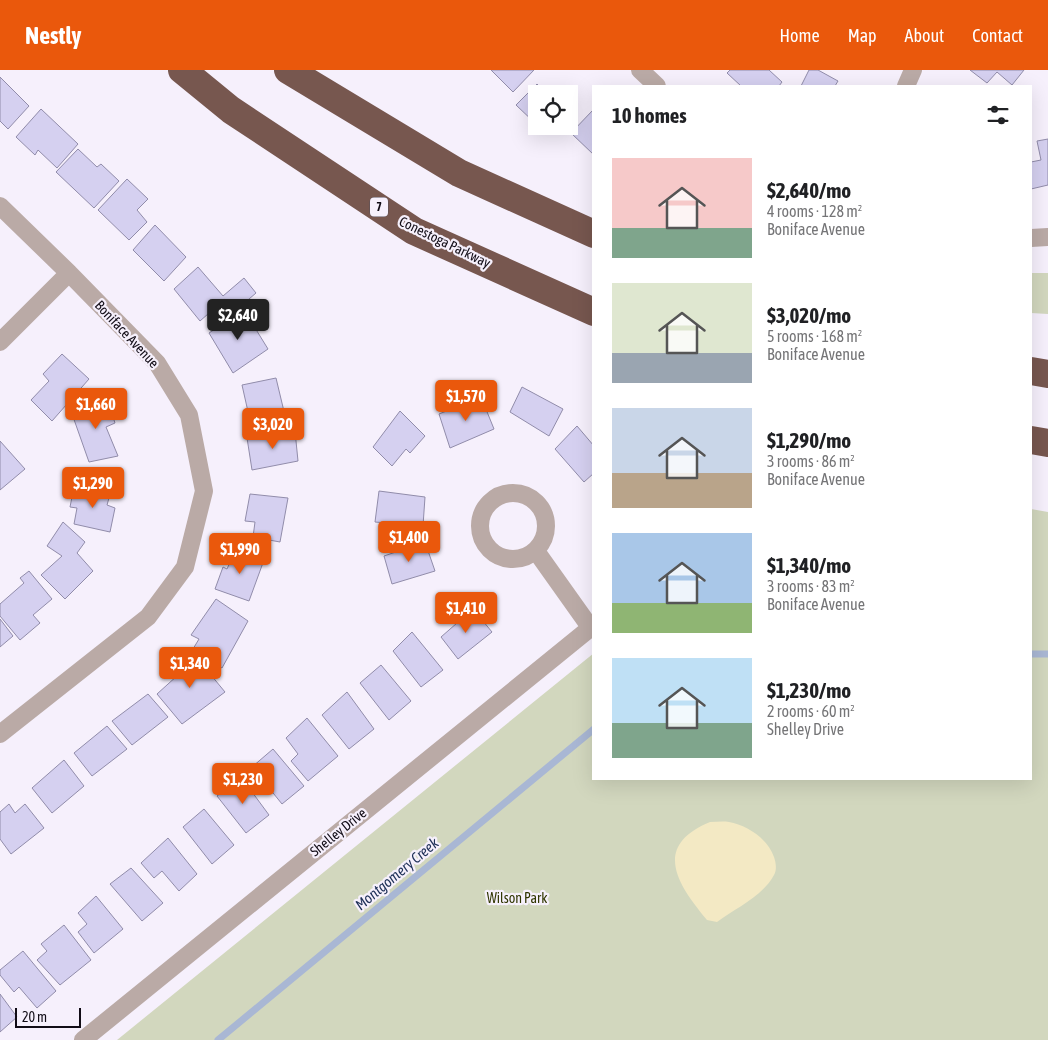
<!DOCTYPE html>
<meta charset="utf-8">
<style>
body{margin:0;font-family:"Asap Condensed",sans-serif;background:#f6f6f6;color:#202124;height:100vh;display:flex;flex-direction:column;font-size:19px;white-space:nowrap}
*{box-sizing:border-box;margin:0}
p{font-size:16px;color:#757577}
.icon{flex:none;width:28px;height:28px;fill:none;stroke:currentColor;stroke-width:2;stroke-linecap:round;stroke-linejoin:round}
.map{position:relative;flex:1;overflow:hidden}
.details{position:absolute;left:592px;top:15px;width:440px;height:695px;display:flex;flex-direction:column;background:#fff;border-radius:0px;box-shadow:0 5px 20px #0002}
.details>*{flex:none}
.controls{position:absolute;left:528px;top:15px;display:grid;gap:10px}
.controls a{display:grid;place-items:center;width:50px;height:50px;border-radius:0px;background:#fff;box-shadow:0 5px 20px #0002;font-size:25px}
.scale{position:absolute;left:15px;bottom:12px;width:66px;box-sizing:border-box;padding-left:5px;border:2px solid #110c16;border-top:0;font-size:14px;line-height:18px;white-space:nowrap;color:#110c16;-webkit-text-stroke:4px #f6f0fc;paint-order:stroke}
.price{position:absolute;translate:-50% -42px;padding:0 11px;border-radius:5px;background:#ea580c;color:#fff;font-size:16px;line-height:32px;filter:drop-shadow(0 1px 2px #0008)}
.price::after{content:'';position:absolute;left:50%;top:30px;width:15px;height:11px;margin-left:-8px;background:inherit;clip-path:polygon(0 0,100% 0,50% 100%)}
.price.selected{background:#222;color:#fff}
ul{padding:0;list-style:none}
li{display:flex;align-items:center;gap:15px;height:125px;padding:0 20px}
li span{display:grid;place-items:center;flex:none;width:140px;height:100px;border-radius:0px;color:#555}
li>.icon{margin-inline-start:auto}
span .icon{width:60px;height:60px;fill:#fffc;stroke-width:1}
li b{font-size:21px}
h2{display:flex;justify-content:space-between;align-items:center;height:60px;padding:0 20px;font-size:21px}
header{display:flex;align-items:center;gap:30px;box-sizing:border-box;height:70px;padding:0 25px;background:#ea580c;color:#fff}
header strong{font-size:24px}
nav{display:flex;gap:28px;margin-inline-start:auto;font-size:18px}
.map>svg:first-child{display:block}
</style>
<header>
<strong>Nestly</strong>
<nav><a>Home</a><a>Map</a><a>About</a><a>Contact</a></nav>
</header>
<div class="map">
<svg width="1048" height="970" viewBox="0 0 1048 970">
<rect width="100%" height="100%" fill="#f6f0fc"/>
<path fill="#d2d7be" d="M1031 203H1048V244L1031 243Z
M1031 439 1048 442V970H117L594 583V709H1031Z"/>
<path fill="#f3e9c4" d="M710 752C716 752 723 751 729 752 747 755 768 769 774 787 776 793 777 800 774 805 762 827 736 838 717 852L707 850C677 814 652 776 710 752Z"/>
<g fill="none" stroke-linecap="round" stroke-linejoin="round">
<path stroke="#a9b7d4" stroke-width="7" d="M1031 584H1048
M218 970 594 659"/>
</g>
<path fill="#d5d0f0" stroke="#918caa" d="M491 0H534L513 22Z
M730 0H769L782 12 779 16H741L727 3Z
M809 0H818L838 11 835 16H801Z
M970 0H1024L1012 15 997 2 987 13Z
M0 7 29 36 8 59 0 51Z
M537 14 547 24H536V54L516 35Z
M41 39 78 74 57 98 38 80 35 85 16 67Z
M593 40 594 41V85L571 63Z
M1048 69V115L1031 119V92L1041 90 1037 71Z
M78 79 97 97 101 94 119 111 94 138 56 102Z
M127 109 148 129 137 140 147 152 129 170 98 140Z
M155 155 186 187 164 211 133 180Z
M198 197 223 226 244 208 256 223 235 241 225 229 200 251 174 219Z
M244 240 268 279 233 303 209 263Z
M62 284 89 309 52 351 31 330 49 311 43 304Z
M276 308 287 354 253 364 242 315Z
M522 317 563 339 549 366 510 342Z
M481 327 494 359 450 378 439 344Z
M107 329 115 353 106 357 118 386 89 392 71 341Z
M400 341 425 366 410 383 406 379 392 396 373 377Z
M577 356 594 376V403L584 412 555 379Z
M295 361 298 391 252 400 247 368Z
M0 371 25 399 0 420Z
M84 414 111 421 107 435 115 438 110 462 74 454 77 438 70 437 72 427 79 426Z
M379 421 425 427 423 456 375 452Z
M250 424 288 428 280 472 253 467 255 452 245 451Z
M63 452 85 472 77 483 93 501 65 529 41 505 62 486 47 476Z
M425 472 435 501 392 514 384 486Z
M236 479 264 490 249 531 215 519 223 497 227 499Z
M29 501 52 529 33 545 40 553 20 570 0 546V534L24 513 20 508Z
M216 529 248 551 222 598 193 579 199 569 191 565Z
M473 539 492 562 458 589 441 567Z
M0 549 13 566 0 577Z
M412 562 443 600 421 617 393 581Z
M192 582 225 622 182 654 157 624 178 605 173 598Z
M381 595 411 631 389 650 360 613Z
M347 622 374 659 349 679 322 645Z
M148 624 168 647 132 675 112 651Z
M307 648 338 686 308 711 291 691 298 684 286 668Z
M107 656 127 679 92 706 74 683Z
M273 679 304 716 282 734 252 697Z
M64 690 84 716 52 743 32 718Z
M241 707 269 745 246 763 217 726Z
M9 734 15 743 25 734 44 758 11 784 0 769V742Z
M204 739 234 775 212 794 183 757Z
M168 768 197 804 179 821 162 801 154 808 141 793Z
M131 798 163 833 142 851 110 814Z
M96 826 123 859 94 883 78 862 87 854 78 843Z
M64 855 91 890 60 915 37 890 47 881 41 874Z
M23 881 56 921 37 938 19 917 14 922 0 905V900Z
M0 924 17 947 0 962Z"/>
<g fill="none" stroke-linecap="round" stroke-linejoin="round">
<path stroke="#baaaa6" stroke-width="18" d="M640 0 657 16
M906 16 913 0
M0 136 69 203 157 293 189 345 204 421 185 497 148 547 0 664
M1031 168 1048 167
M0 272 69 203
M480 456a33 33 0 1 1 66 0a33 33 0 1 1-66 0Z
M536 481 590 557
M83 970 594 555"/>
<path stroke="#77574f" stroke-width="28" d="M182 0 231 40 414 161 594 242
M288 0 459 103 594 164
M1031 301 1048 304
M1031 370 1048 373"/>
</g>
<g text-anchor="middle" stroke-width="4.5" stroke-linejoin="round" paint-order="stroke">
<rect fill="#f6f0fc" stroke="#56505b" stroke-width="1" x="370" y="127.5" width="18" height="19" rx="4"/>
<g font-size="12" font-weight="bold" fill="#110c16">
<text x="379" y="141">7</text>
</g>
<g font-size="14" fill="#110c16" stroke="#f6f0fc">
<text transform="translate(445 172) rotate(26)" y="5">Conestoga Parkway</text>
<text transform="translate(127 264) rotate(47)" y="5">Boniface Avenue</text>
<text transform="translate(338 762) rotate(-39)" y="5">Shelley Drive</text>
</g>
<g font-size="14" fill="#303600" stroke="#f6f0fc">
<text x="517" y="833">Wilson Park</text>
</g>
<g font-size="15" font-style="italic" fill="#1e3057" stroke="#f6f0fc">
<text transform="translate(397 804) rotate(-40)" y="5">Montgomery Creek</text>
</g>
</g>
</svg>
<div class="controls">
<a><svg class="icon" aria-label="locate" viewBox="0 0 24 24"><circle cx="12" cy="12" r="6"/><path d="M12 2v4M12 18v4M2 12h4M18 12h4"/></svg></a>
</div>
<div class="scale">20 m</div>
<b class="price selected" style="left:238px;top:271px">$2,640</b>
<b class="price" style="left:466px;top:352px">$1,570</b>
<b class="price" style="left:96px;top:360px">$1,660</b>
<b class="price" style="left:273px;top:380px">$3,020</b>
<b class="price" style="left:93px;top:439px">$1,290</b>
<b class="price" style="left:409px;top:493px">$1,400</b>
<b class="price" style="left:240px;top:505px">$1,990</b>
<b class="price" style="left:466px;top:564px">$1,410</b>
<b class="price" style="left:190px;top:619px">$1,340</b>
<b class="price" style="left:243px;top:735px">$1,230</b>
<section class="details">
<h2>10 homes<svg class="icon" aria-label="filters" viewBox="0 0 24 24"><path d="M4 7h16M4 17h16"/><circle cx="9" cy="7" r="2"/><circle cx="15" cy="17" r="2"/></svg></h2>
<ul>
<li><span style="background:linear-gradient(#f6c9c9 70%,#7fa58c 0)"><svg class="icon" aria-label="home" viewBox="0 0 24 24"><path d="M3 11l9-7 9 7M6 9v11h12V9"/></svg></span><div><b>$2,640/mo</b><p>4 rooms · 128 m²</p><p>Boniface Avenue</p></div></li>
<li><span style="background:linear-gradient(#dfe7d0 70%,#9aa5b1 0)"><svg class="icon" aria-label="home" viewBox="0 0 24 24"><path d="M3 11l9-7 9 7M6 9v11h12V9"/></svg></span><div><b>$3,020/mo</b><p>5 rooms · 168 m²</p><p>Boniface Avenue</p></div></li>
<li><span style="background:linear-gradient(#c9d6e8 65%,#b9a48a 0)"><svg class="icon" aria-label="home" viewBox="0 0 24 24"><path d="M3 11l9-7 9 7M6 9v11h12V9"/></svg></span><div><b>$1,290/mo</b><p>3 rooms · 86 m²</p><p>Boniface Avenue</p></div></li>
<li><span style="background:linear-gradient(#a9c7e8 70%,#8fb573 0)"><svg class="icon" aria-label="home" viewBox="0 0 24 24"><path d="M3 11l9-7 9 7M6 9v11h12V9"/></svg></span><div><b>$1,340/mo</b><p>3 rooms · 83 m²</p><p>Boniface Avenue</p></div></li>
<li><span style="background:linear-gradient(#bfe0f5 65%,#7fa58c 0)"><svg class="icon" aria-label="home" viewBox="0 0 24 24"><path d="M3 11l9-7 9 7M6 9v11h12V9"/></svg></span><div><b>$1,230/mo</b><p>2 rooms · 60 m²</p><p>Shelley Drive</p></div></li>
</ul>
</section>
</div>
